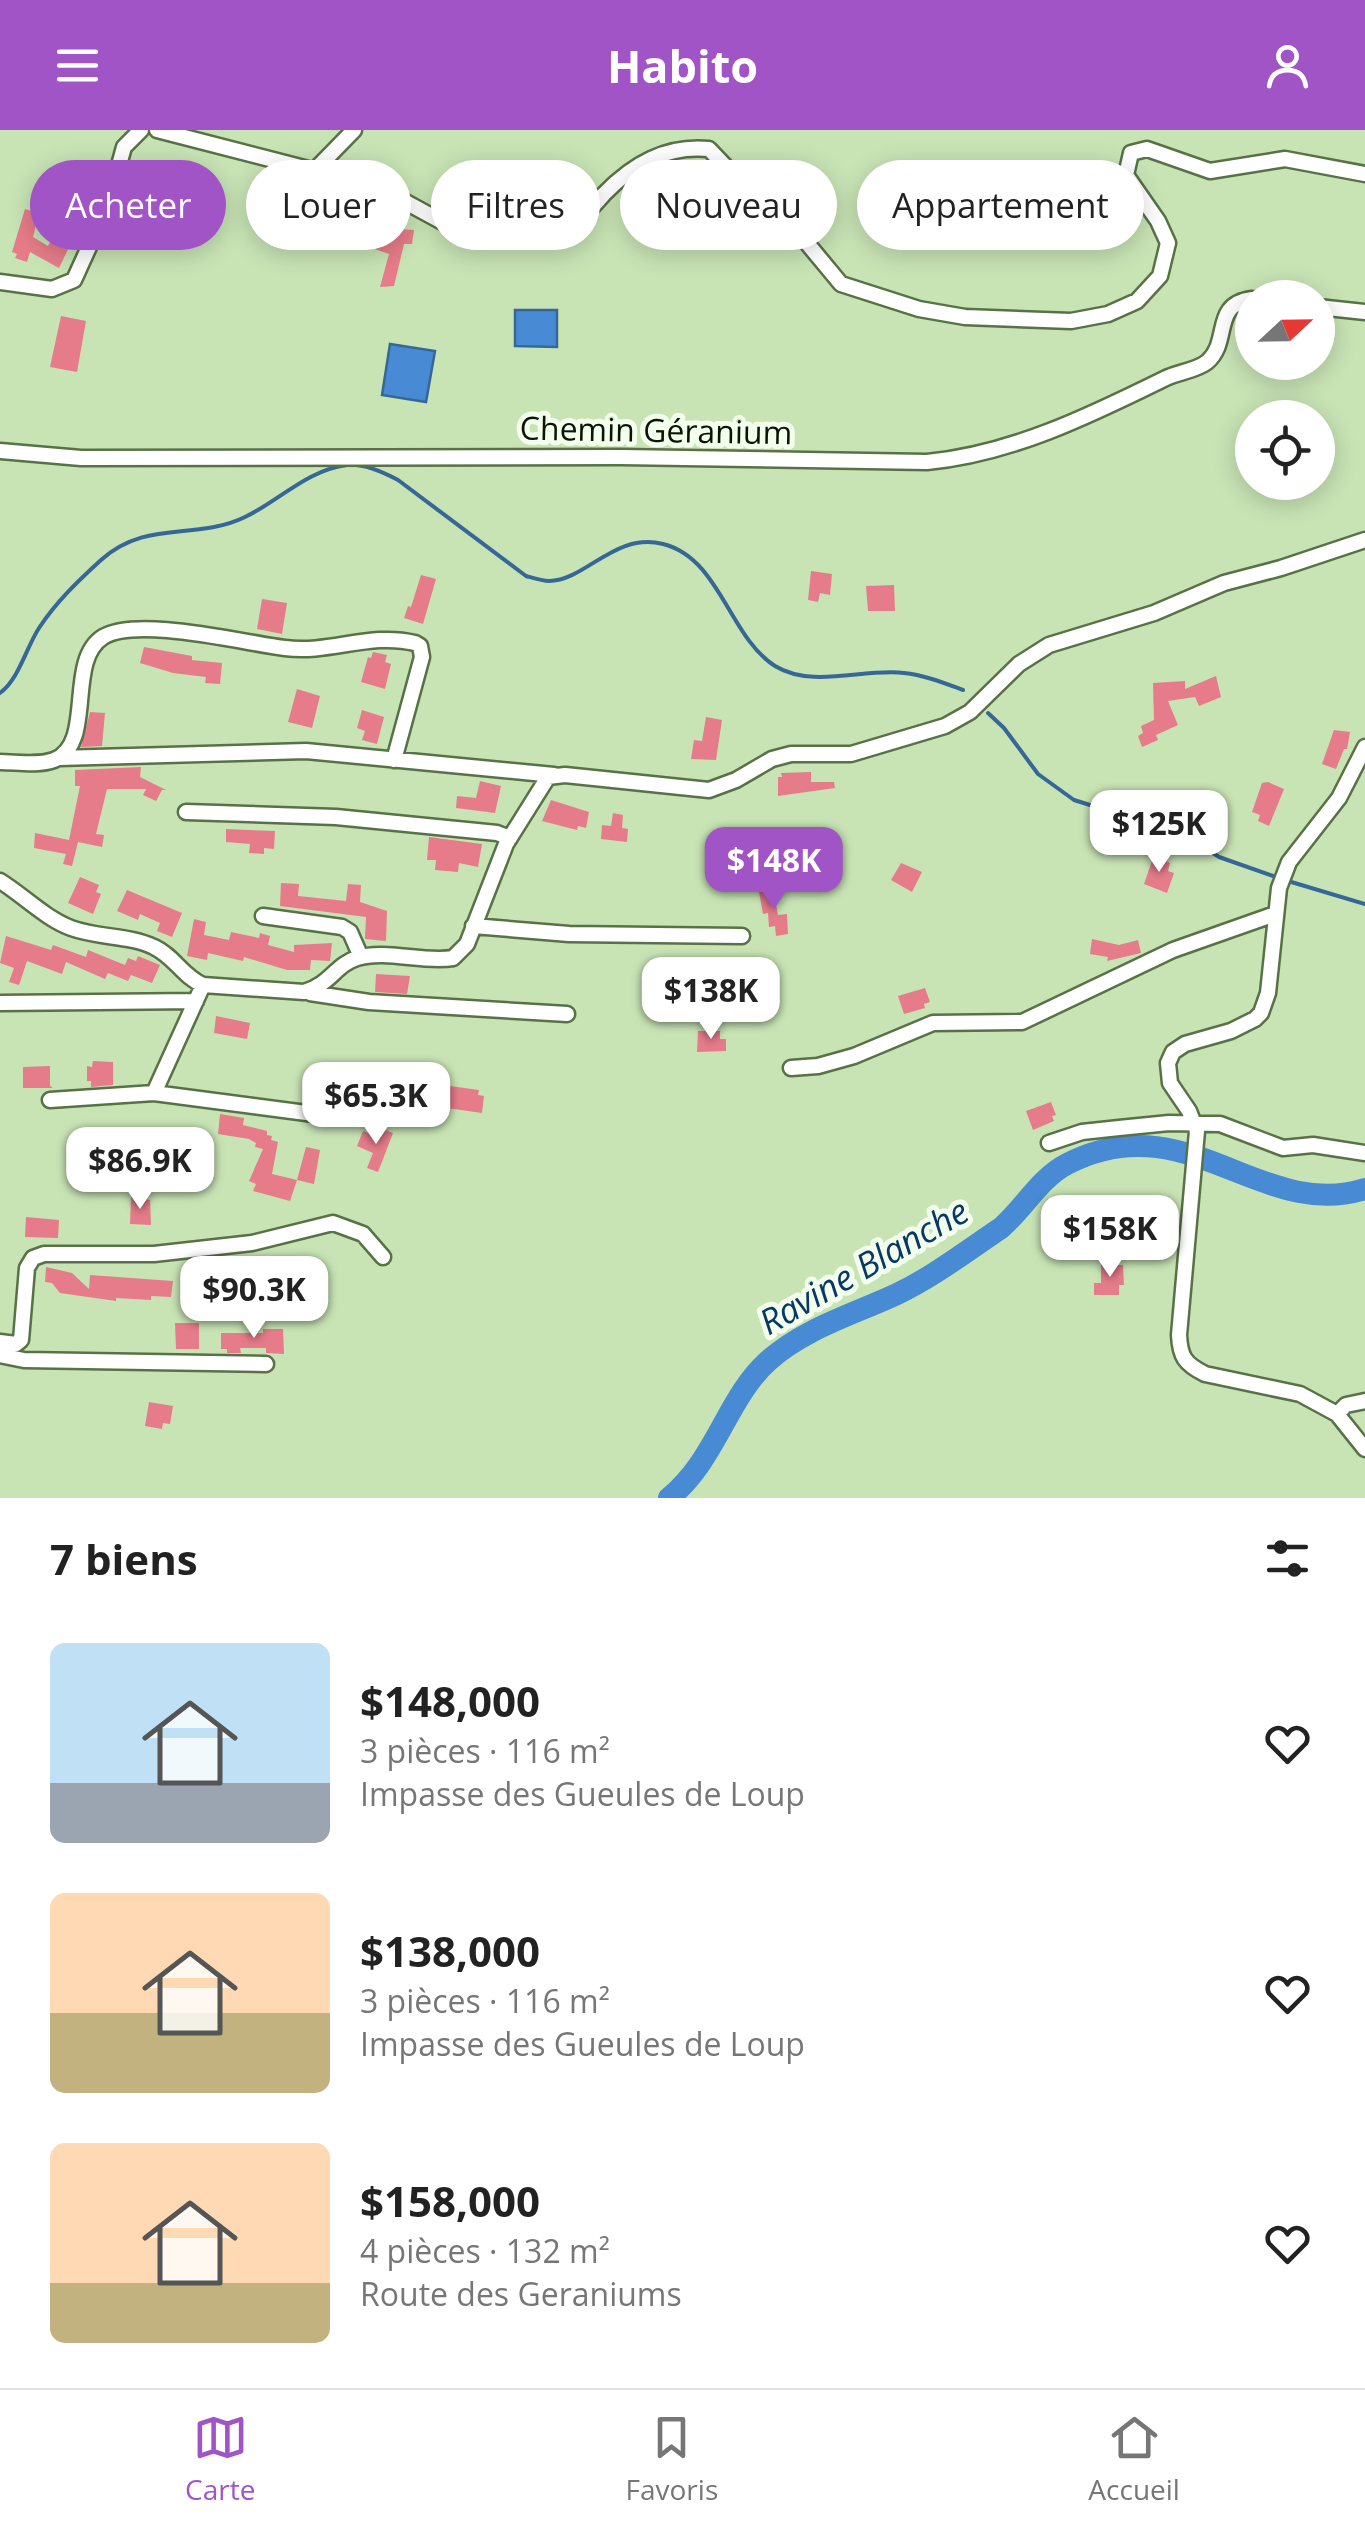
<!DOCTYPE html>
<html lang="fr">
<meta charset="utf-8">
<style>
body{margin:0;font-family:"Open Sans",sans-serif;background:#f2f2f2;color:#222;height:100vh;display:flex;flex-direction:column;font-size:38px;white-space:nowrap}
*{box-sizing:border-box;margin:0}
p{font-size:32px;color:#767676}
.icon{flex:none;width:55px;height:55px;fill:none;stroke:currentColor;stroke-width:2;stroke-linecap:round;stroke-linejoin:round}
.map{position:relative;height:1368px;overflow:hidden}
.details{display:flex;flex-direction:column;background:#fff;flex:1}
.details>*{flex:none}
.guide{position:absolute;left:30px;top:30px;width:1305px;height:90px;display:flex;gap:20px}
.needle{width:65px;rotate:68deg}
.controls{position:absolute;left:1235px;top:150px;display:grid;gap:20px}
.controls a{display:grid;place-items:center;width:100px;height:100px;border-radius:50%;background:#fff;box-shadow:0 5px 25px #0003;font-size:50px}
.price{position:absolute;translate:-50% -85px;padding:0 22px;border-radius:20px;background:#fff;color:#222;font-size:32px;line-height:65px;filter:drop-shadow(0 2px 5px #0008)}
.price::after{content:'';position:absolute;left:50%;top:60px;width:30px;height:22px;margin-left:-15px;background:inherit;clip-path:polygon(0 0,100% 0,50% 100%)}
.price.selected{background:#a154c6;color:#fff}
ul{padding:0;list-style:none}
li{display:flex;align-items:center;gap:30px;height:250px;padding:0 50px}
li span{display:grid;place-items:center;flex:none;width:280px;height:200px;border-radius:15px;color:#555}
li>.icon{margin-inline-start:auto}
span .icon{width:120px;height:120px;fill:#fffc;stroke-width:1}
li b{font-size:42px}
h2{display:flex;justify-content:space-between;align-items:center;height:120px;padding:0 50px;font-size:42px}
.tag{padding:0 35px;border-radius:45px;background:#fff;box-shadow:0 5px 25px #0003;font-size:35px;line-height:90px}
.tag.selected{background:#a154c6;color:#fff}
header{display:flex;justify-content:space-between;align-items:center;height:130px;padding:0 50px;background:#a154c6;color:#fff;font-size:45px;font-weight:700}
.menu{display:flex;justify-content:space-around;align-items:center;height:140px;border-top:2px solid #e0e0e0;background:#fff;font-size:28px;color:#767676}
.menu a{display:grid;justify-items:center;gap:5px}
.menu .selected{color:#a154c6}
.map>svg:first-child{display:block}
</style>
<header><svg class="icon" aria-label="menu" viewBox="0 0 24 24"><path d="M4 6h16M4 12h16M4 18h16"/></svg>Habito<svg class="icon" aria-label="person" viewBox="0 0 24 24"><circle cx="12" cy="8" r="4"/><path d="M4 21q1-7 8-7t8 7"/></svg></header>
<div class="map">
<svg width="1365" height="1368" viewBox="0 0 1365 1368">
<rect width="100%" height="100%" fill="#c8e4b5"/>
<path fill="#498ad5" stroke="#366797" stroke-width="2.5" d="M515 180H557V217L515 216Z
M390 214 435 221 426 272 382 265Z"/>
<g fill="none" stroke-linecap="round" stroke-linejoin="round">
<path stroke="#366797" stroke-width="4" d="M0 563C19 549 26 518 39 498 56 472 78 451 101 430 146 389 196 411 245 387 279 371 307 340 347 335 364 333 383 342 398 350L526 446C533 448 542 451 549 451 587 450 614 402 663 414 720 428 729 507 775 536 813 559 863 538 904 543 924 545 944 553 963 560
M988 583 1004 598 1038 644 1074 670 1151 694 1176 699 1219 727 1279 748
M1288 751 1365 774"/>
<path stroke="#498ad5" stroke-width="22" d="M669 1368C716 1330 727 1268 768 1231 805 1198 852 1185 897 1164 933 1147 968 1120 1001 1098 1024 1078 1040 1048 1067 1034 1187 972 1260 1092 1365 1059"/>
</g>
<path fill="#e67c89" d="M25 79 39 83 33 107 48 116 58 98 74 107 59 138 30 122 27 132 15 128 17 124 12 122Z
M359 88 395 105 396 99 414 100 412 114H404L394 156 380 157 389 124 351 111Z
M61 186 86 191 77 242 50 237Z
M811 441 832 444 830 465 820 463 818 472 808 470Z
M421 445 436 449 423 494 404 488 408 476 411 477Z
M894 455 895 481H868L866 456Z
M262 469 287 473 282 504 257 499Z
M144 517 192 526V530L222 533 220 554 205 553 206 547 173 543 140 533Z
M373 522 387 525 385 532 391 534 385 559 361 552 368 527 371 528Z
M1216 546 1221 567 1199 576 1195 567 1168 571 1178 595 1156 605 1158 610 1142 617 1138 606 1143 603 1141 596 1154 590 1153 553 1185 551V559Z
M297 559 320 566 312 598 288 592Z
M362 580 384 587 377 614 362 610 365 601 357 598Z
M90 582 105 583 102 616 81 617Z
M706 587 722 590 716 630 691 629 694 610 702 611Z
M1334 600 1350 602 1347 619H1344L1336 639 1322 634Z
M141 637 140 647 166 660H162L156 671 143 665 146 659H107L96 704 104 705 102 717 78 712 72 736 63 734 66 724 34 718 35 703 69 710 80 656H75V640Z
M811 642V652H834L835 658 778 666V647H782L781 643Z
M480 651 501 656 495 683 456 678 457 666 476 668Z
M1268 652 1284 659 1269 696 1258 691 1260 685 1252 682 1262 653Z
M551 670 589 682 586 698 578 696 577 700 542 691Z
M613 683 623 685 622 698 628 699 627 712 601 709 602 695 611 696Z
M226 699 275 701 274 719 264 718V724L249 723 250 714 226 712Z
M429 707 482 714 478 737 459 733 458 742 435 740 436 730H427Z
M1154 725 1170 733 1168 741 1174 743 1167 763 1144 754Z
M901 733 922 742 912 762 891 750Z
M80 747 99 755 96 762 101 764 93 784 68 773Z
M281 753 299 754 298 766 346 771 348 754 361 755 360 772 387 781 386 811 365 809 366 787 280 776Z
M773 758 778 785 787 784 788 804 776 806 775 796 769 797 768 783 763 784 759 762Z
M127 760 182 783 172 807 157 801 160 793 140 784 138 790 117 781Z
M194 789 206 792 204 805 229 810 231 802 259 808 260 803 270 806 268 815 294 822V815L332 813 330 831 311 830 310 840H287L244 827 243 831 208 823 207 830 187 826Z
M6 806 51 820 53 815 86 827 88 820 125 835 128 828 136 831 138 826 160 835 152 853 131 845 128 851 108 843 105 849 66 832 62 844 27 831 19 855 9 852 14 838 0 833Z
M1092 809 1119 815 1138 810 1141 823 1107 831 1108 827 1090 824Z
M376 844 410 846 407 864 375 862Z
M925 858 930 872 924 874 925 878 904 884 898 866Z
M216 886 250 893 247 909 214 903Z
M698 901H720V909H726V921L697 922Z
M93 931 113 932V955L91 957V951H87V936L92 937Z
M50 936V956L53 958H23V937Z
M337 936 366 941 362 971 348 967V958L335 957Z
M450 956 479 960 478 965 484 966 482 983 447 978Z
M1051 972 1056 985 1052 986 1054 991 1033 1000 1026 981Z
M220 984 244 988 243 995 267 1001V1005L272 1006 271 1010 278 1012 272 1044 297 1050 306 1017 320 1020 314 1054 297 1050 290 1071 253 1061 256 1054 249 1051 263 1019 255 1017 256 1013 249 1009 218 1004Z
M383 999 393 1003 378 1042 367 1038 373 1023 357 1016 363 1001 380 1008Z
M131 1067 150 1070 151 1095 130 1094Z
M26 1087 59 1090 58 1108 25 1107Z
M1101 1135H1123L1124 1155H1119V1165H1094V1153H1101Z
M46 1137 72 1143 89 1159 90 1145 173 1151 171 1167 151 1166V1170L116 1168V1171L60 1163 52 1153 45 1152Z
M175 1193H199V1219H176Z
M263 1199H283L284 1224 266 1223V1218H240L241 1223H227V1219H221V1203H263Z
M149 1272 173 1276 170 1294 163 1293 162 1299 145 1296Z"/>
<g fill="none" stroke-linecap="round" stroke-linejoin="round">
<g stroke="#587147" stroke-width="19">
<path id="minor" d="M157 0 378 57 446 94 569 95C584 88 593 76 604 64 633 34 666 15 709 19L730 41 745 69 781 89 802 107 841 154 919 179 965 187 1071 191 1108 184 1137 171 1160 146 1168 113 1158 91 1126 45 1131 23 1147 19 1210 41 1285 29 1365 44
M316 39 354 0
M0 152 52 159 74 150 108 75 124 17 141 0
M1318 177 1365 182
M0 321 81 328 621 327 927 332C1011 324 1089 286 1164 249 1177 242 1196 241 1207 232 1231 212 1211 174 1252 169
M1365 617 1339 668 1289 732 1279 758 1268 863 1261 883 1255 889 1231 901 1185 914 1173 922 1168 933 1170 953 1189 981 1197 1001 1179 1205C1180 1227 1185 1234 1205 1244L1300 1264 1337 1284 1365 1319
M59 628 306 621 554 645
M0 632C16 632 38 636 54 630 96 614 65 531 103 507 137 486 244 513 285 518 330 524 370 502 415 513L420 516 422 527 394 630
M186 682 336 687 497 703 510 708
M0 751C24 766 45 788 71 798 98 808 129 805 154 817 174 826 183 847 203 855L304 862C331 854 335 835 357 828 386 819 422 833 453 828L467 814 506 714 548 647 565 645 709 660 736 650 772 629 791 624H851L945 596 970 582 1019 534 1049 515 1154 483 1224 453 1281 438 1365 410
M263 786 342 797 350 802 361 827
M473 796 569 804 742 806
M310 863 369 872 567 884
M0 873 196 871
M791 938 818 936 854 926 933 893 1022 892 1173 820 1275 784
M154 963 329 986
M50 970 154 963 203 855
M1049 1013 1082 1002 1119 998 1169 993 1220 994 1283 1018 1313 1015 1365 1023
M0 1212 16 1214 21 1210 27 1138 33 1128 44 1124H154L252 1113 333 1093 363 1104 383 1127
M0 1225 24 1230 266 1234
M1337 1284 1346 1275 1365 1271"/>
</g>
<use href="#minor" stroke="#fff" stroke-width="14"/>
</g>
<g text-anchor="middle" stroke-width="10" stroke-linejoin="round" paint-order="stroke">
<g font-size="32" fill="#0b1505" stroke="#f3ffec">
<text transform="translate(656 301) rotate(1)" y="11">Chemin Géranium</text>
</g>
<g font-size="35" font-style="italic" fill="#083868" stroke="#f3ffec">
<text transform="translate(864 1137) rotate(-30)" y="12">Ravine Blanche</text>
</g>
</g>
</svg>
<div class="controls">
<a><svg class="needle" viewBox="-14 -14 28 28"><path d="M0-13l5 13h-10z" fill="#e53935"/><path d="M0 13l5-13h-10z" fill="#767676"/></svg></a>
<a><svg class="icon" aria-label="locate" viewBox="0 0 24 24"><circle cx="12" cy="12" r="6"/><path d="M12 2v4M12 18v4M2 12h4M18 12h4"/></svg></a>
</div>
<b class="price" style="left:1159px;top:745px">$125K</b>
<b class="price selected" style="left:774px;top:782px">$148K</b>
<b class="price" style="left:711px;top:912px">$138K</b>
<b class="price" style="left:376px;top:1017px">$65.3K</b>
<b class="price" style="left:140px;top:1082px">$86.9K</b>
<b class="price" style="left:1110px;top:1150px">$158K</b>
<b class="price" style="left:254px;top:1211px">$90.3K</b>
<div class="guide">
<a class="tag selected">Acheter</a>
<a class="tag">Louer</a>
<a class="tag">Filtres</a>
<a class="tag">Nouveau</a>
<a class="tag">Appartement</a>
</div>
</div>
<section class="details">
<h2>7 biens<svg class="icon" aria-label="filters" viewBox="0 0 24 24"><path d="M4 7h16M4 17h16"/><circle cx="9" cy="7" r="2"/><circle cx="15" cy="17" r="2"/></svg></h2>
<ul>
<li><span style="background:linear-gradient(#bfe0f5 70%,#9aa5b1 0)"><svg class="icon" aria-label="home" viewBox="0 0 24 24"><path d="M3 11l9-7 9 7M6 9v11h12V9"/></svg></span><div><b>$148,000</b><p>3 pièces · 116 m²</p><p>Impasse des Gueules de Loup</p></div><svg class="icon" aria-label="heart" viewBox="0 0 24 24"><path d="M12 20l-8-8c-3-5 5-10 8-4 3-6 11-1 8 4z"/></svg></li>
<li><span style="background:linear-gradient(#ffd9b3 60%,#c2b280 0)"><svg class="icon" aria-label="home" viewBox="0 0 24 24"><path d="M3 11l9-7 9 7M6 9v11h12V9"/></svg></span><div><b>$138,000</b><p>3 pièces · 116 m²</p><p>Impasse des Gueules de Loup</p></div><svg class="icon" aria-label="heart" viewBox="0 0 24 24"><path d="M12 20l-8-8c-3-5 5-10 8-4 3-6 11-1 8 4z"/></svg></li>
<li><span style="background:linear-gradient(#ffd9b3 70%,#c2b280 0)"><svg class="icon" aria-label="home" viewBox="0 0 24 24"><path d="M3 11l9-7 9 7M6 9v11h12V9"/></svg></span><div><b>$158,000</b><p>4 pièces · 132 m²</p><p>Route des Geraniums</p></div><svg class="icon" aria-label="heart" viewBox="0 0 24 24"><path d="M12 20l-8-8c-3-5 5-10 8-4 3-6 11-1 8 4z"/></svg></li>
</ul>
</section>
<nav class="menu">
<a class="selected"><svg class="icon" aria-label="map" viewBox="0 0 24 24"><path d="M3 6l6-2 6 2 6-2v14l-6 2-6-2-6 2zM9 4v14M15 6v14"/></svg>Carte</a>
<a><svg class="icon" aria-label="saved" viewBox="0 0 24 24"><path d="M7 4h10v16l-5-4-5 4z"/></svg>Favoris</a>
<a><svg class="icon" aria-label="home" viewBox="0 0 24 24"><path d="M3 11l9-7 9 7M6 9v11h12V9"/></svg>Accueil</a>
</nav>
